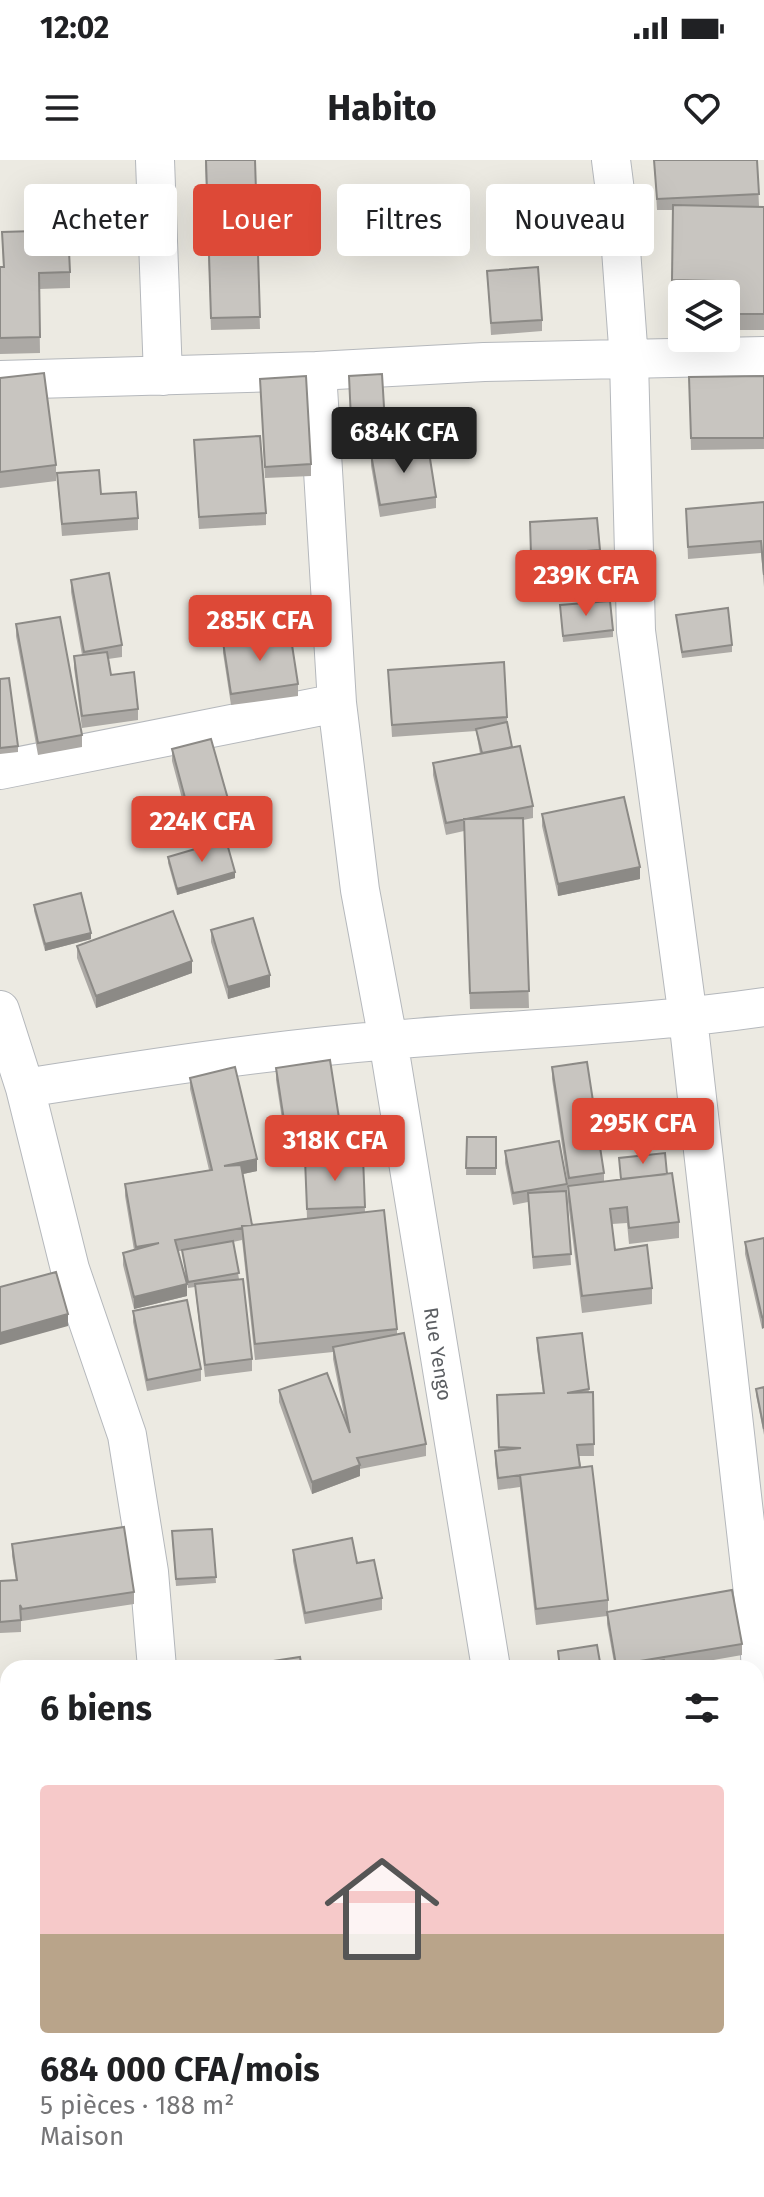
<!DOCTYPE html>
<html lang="fr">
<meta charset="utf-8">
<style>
body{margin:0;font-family:"Fira Sans",sans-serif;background:#f6f6f6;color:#202124;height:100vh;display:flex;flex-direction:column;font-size:30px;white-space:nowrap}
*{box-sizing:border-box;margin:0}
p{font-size:26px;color:#757577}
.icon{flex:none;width:44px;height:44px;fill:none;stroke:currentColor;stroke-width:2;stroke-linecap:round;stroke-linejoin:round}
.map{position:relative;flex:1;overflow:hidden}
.sheet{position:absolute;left:0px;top:1500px;width:764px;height:538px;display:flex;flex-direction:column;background:#fff;border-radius:24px 24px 0 0;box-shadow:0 8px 32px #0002}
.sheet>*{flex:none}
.banner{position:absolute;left:24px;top:24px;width:716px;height:72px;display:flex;gap:16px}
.fabs{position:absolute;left:668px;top:120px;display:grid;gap:16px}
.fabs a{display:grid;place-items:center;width:72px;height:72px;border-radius:8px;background:#fff;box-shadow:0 8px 32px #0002;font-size:40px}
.price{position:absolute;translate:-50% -68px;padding:0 18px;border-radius:8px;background:#dd4937;color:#fff;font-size:26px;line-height:52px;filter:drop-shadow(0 2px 4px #0008)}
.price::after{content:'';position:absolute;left:50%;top:48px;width:24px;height:18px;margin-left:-12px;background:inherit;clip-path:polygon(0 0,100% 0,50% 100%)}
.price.current{background:#222;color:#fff}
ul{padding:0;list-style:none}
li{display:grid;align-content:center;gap:16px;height:424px;padding:0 40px}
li+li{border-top:2px solid #e0e0e0}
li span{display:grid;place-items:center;height:248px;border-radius:8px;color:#555}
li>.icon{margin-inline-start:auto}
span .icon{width:144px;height:144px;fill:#fffc;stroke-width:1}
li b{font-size:34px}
h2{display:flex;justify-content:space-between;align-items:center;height:96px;padding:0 40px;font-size:34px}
.chip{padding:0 28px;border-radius:8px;background:#fff;box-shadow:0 8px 32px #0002;font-size:28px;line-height:72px}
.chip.current{background:#dd4937;color:#fff}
.status{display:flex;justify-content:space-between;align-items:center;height:56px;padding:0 40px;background:#fff;direction:ltr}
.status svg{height:22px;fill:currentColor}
header{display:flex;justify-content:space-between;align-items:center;height:104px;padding:0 40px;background:#fff;font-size:36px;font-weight:700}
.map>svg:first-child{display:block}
</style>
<div class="status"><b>12:02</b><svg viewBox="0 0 49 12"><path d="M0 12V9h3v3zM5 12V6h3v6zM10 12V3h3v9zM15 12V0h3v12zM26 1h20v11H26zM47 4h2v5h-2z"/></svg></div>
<header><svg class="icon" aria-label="menu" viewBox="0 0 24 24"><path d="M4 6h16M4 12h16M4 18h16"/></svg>Habito<svg class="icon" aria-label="heart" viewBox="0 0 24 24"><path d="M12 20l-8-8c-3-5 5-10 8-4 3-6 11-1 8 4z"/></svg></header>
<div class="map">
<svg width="764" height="2037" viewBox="0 0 764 2037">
<rect width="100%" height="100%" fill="#eceae2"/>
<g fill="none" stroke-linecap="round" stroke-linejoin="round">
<path stroke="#a6d2f9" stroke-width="78" d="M756 1942 764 1939
M557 2037 572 2030"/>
<g stroke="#b5b8bc" stroke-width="40">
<path id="minor" d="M155 0 163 216
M611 0 619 62 629 200 636 471 688 858 760 1495 763 1548 756 1560
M317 211 337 543 360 730 388 880 491 1508
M0 220 317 211 484 202 764 196
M0 610 337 543
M0 850 25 928 70 1109 127 1275 149 1412 157 1508
M25 928C146 909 268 890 390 880 515 869 640 865 764 847
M234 2030 235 2035
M600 2030 602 2037"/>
</g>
<use href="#minor" stroke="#fff" stroke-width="38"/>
</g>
<path fill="#aca9a5" d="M205 0H255L260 169 211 170Z
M654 0H757L759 46 764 47V170H726V134H682V136H672L673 50H657Z
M2 72 70 112V128L39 129 40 193 0 194V107H3Z
M487 111 542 160V171L491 175Z
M349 216 386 280V292L352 294Z
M764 216V289L691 290 689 217Z
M0 218 56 305V321L0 328Z
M260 219 311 304V316L265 318Z
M194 280 266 353V365L199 369Z
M371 294 436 337V348L380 357 371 306Z
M57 313 101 334 138 358V370L62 376Z
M764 342V427L761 393 688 399 686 349Z
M530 362 600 390V402L531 406Z
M71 420 122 485V497L108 499 111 515 138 549V560L82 568 74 508V496L82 495 71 432Z
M560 445 613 470V477L563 482Z
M676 455 732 485V492L682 498Z
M16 464 82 575V587L38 595 16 476Z
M223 482 298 524V536L231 545 223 493Z
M388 510 507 557V565L512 587 533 646V658L523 660 529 848 470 849 464 671 446 675 433 615V603L480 594 476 571 392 577Z
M0 519 18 586V592L0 594Z
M172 589 228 651 188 661 172 601Z
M542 654 640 719 558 736 542 666Z
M168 697 235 718 177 735 168 703Z
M34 745 91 779 45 791 34 751Z
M211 770 270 827 228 839 211 782Z
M77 786 192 813 96 848 77 798Z
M552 907 604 1013V1022L667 1014 679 1062V1078L629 1084 627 1063 612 1064 615 1090 652 1128V1144L582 1153 568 1042V1026L552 919Z
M276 908 339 958V970L285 979 276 920Z
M190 918 257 1011 243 1014 252 1065 307 1059 305 999 363 997 365 1052 397 1169V1174L426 1284V1296L360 1309V1316L312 1334 279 1242V1230L345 1260 333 1199V1192L255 1200 242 1080 233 1082 252 1199V1211L205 1217 195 1127 188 1128 182 1091H178L187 1136 134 1149 123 1105V1093L134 1090 125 1036V1024L209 1010 190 929Z
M467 977H496V1015H466Z
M505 991 567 1024 571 1105 533 1109 528 1042 513 1045 505 1003Z
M764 1078 762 1169 745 1094V1082Z
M133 1151 201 1209V1221L147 1231 133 1162Z
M582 1173 589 1232H593L594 1296H579L608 1440V1452L742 1484V1495L668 1508H615L607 1464V1456L536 1465 520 1327 498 1330 495 1303V1291H498L497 1235 543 1233 537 1189V1178Z
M764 1227V1275L756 1235V1229Z
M212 1369 216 1423 176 1426 172 1378Z
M12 1384 134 1432V1444L22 1461 21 1459V1472L0 1473V1421L16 1420 12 1396Z
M293 1390 357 1403 382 1438V1450L305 1464 293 1401Z
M764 1578V1652L756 1653V1579Z
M697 2030H746L749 2037H699Z"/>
<path fill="#8c8a86" d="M228 639V651L188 661V649Z
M640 707V719L558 736V724Z
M235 712V718L177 735V729Z
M91 773V779L45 791V784Z
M192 801V813L96 848V836Z
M270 815V827L228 839V827Z
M257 999V1011L224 1018V1006Z
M187 1124V1136L134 1149V1137Z
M68 1154V1166L0 1185V1173Z
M764 1156V1168L762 1169V1157Z
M360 1305V1316L312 1334V1322Z"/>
<path fill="#c8c5c0" stroke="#8c8a86" stroke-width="2" d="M206 0H255L260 157 211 158Z
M654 0H757L759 34 657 39Z
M673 45 764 47V154H726V134H715L716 121 672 120Z
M68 70 70 112 39 113 40 177 0 178V107H4L2 72Z
M538 107 542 160 491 163 487 111Z
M44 213 56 305 0 312V218Z
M382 214 386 280 352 282 349 216Z
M306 216 311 304 265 307 260 219Z
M764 216V278H691L689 217Z
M260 276 266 353 199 357 194 280Z
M428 286 436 337 380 345 371 294Z
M99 310 101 334 136 332 138 358 62 364 57 313Z
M764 342V415L761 381 688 387 686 349Z
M597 358 600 390 531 395 530 362Z
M109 413 122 485 84 492 71 420Z
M610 441 613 470 563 476 560 445Z
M728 448 732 485 682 492 676 455Z
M60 457 82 575 38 583 16 464Z
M290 472 298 524 231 534 223 482Z
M107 492 111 515 134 512 138 549 82 556 74 496Z
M504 502 507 557 392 565 388 510Z
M9 518 18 586 0 588V519Z
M507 562 512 587 482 593 476 569Z
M211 579 228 639 188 649 172 589Z
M520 586 533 646 446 663 433 603Z
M624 637 640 707 558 724 542 654Z
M523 658 529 831 470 833 464 659Z
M226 680 235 712 177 729 168 697Z
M81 733 91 773 45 784 34 745Z
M173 751 192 801 96 836 77 786Z
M253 758 270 815 228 827 211 770Z
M330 900 339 958 285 967 276 908Z
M587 902 604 1013 569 1018 552 907Z
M235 907 257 999 224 1006 241 1005 252 1065 242 1066V1068L175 1080 187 1124 134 1137 123 1093 159 1083 136 1087 125 1024 212 1010 190 918Z
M467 977H496V1008H466Z
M559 981 567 1024 513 1033 505 991Z
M665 993 667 1014 621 1019 619 998Z
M363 997 365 1047 307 1049 305 999Z
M672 1013 679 1062 629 1068 627 1047 610 1049 615 1090 647 1085 652 1128 582 1136 568 1026Z
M566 1031 571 1094 533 1097 528 1033Z
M384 1050 397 1169 255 1184 242 1066Z
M764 1078V1156L762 1157 745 1082Z
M233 1081 239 1113 188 1122 182 1090Z
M56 1112 68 1154 0 1173V1127Z
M243 1119 252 1199 205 1205 195 1124Z
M187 1140 201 1209 147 1220 133 1151Z
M404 1173 426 1284 357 1298 360 1305 312 1322 279 1230 327 1213 350 1273 333 1187Z
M582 1173 589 1229 567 1233 593 1232 594 1284 577 1285 580 1307 498 1318 495 1291 521 1288 499 1287 497 1235 544 1233 537 1178Z
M764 1227V1269L756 1229Z
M592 1306 608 1440 536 1449 520 1315Z
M124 1367 134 1432 22 1449 20 1445 21 1460 0 1462V1421L17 1420 12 1384Z
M212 1369 216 1417 176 1419 172 1371Z
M352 1378 357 1403 374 1400 382 1438 305 1453 293 1390Z
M732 1430 742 1484 616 1505 607 1452Z
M597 1485 601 1508H560L558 1491Z
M300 1497 302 1508H267L266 1502Z
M664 1500 666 1508H625Z
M764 1578V1640L756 1641V1579Z
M74 2030H115L117 2037H75Z
M701 2030H746L749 2037H703Z"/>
<g text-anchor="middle" stroke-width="8" stroke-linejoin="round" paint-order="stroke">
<g font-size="20" fill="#5b5e62" stroke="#fff">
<text transform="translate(438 1194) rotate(81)" y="7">Rue Yengo</text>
</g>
</g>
</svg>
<div class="fabs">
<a><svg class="icon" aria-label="layers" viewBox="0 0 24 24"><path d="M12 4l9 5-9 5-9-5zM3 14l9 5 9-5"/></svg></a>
</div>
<b class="price current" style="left:404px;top:315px">684K CFA</b>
<b class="price" style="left:586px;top:458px">239K CFA</b>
<b class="price" style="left:260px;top:503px">285K CFA</b>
<b class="price" style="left:202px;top:704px">224K CFA</b>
<b class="price" style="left:643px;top:1006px">295K CFA</b>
<b class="price" style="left:335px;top:1023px">318K CFA</b>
<div class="banner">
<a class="chip">Acheter</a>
<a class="chip current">Louer</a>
<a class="chip">Filtres</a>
<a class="chip">Nouveau</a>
</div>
<section class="sheet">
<h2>6 biens<svg class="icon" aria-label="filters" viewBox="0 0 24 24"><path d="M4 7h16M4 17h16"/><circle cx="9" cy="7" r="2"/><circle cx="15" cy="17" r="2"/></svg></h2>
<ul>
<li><span style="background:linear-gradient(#f6c9c9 60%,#b9a48a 0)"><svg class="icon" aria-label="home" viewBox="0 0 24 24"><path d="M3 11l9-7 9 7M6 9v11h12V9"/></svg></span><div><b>684 000 CFA/mois</b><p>5 pièces · 188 m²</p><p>Maison</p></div></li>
</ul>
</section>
</div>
